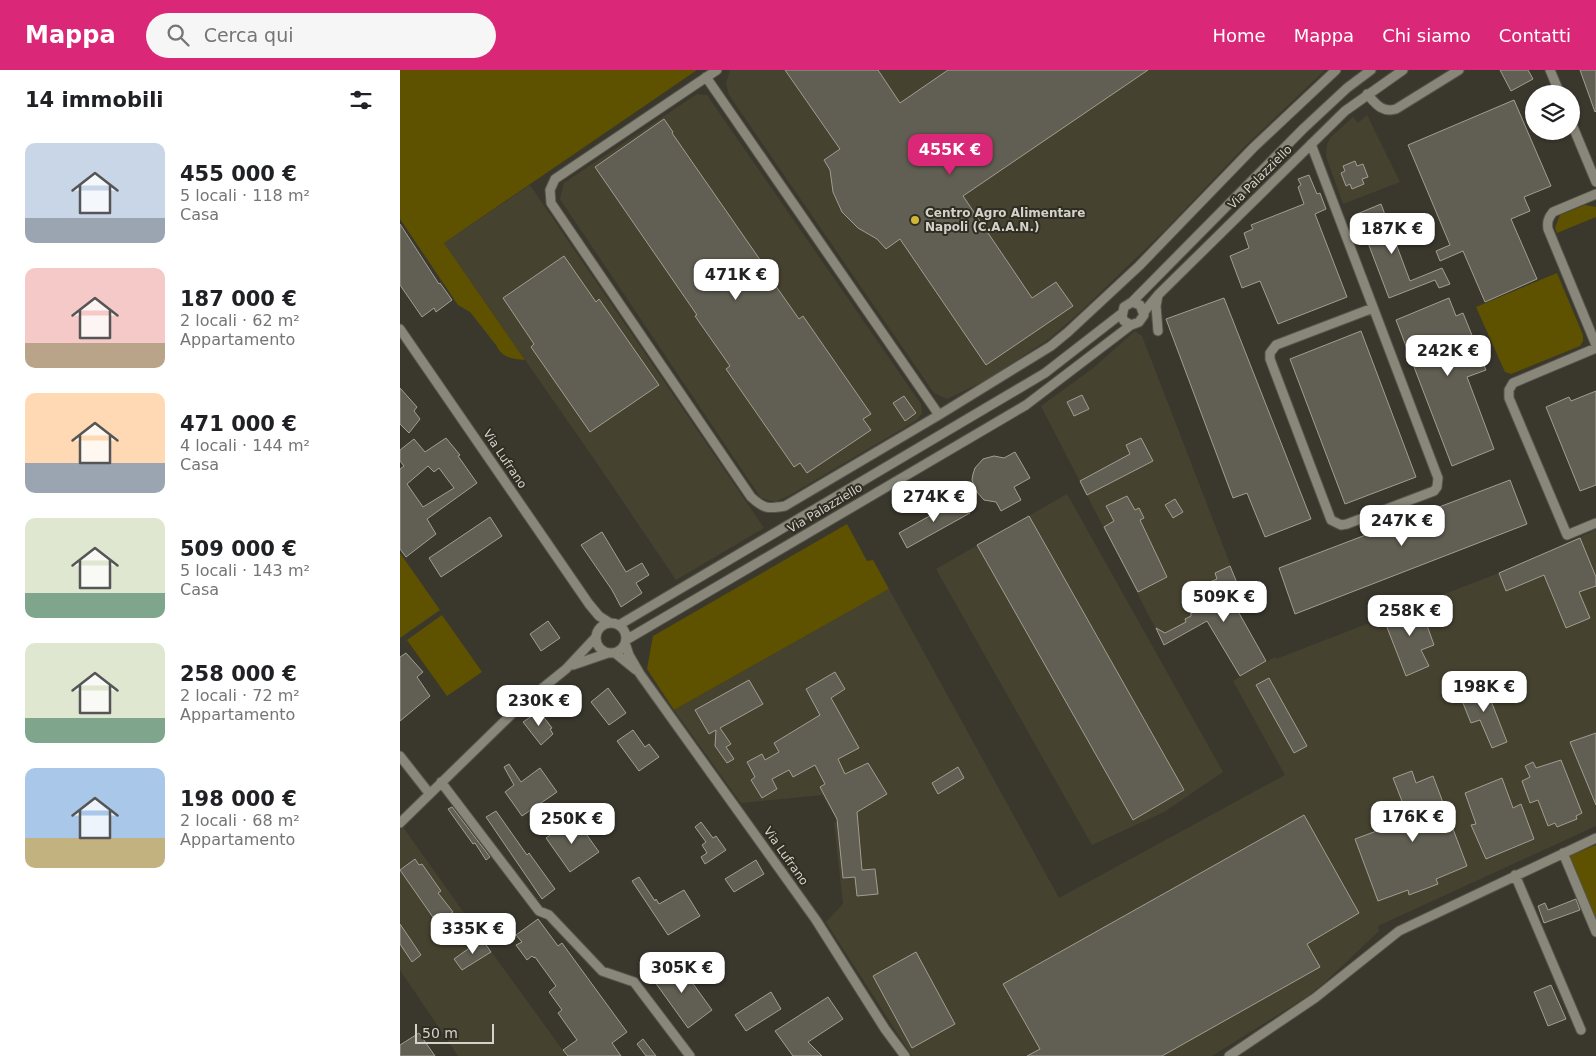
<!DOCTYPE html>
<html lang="it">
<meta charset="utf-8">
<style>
body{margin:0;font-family:"DejaVu Sans",sans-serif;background:#f6f6f6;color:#202124;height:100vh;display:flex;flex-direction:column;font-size:19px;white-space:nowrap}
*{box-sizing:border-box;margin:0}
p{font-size:16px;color:#757577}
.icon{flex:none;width:28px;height:28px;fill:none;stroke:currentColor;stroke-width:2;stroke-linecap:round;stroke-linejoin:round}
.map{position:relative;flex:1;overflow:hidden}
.drawer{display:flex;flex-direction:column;background:#fff;width:400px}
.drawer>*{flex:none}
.controls{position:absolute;left:1125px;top:15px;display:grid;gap:10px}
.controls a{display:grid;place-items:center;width:55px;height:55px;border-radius:50%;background:#fff;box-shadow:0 1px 4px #0004;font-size:25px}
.scale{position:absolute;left:15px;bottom:12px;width:79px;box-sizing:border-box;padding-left:5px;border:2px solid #d3d2cb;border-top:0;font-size:14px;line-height:18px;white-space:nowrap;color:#d3d2cb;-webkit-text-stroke:4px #302d23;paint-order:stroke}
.price{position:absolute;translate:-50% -42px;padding:0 11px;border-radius:10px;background:#fff;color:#222;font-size:16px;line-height:32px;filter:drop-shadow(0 1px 2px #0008)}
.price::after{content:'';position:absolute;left:50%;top:30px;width:15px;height:11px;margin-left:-8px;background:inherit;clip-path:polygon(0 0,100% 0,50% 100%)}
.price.current{background:#db2777;color:#fff}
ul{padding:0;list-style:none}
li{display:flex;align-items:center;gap:15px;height:125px;padding:0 25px}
li span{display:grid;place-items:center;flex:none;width:140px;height:100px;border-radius:10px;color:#555}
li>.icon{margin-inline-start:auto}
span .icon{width:60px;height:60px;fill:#fffc;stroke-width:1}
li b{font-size:21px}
h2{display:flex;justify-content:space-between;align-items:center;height:60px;padding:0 25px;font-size:21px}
header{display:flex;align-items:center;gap:30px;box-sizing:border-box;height:70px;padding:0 25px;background:#db2777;color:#fff}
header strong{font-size:24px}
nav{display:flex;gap:28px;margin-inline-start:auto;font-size:18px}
.search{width:350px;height:45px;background:#f6f6f6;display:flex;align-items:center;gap:12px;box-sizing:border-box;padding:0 18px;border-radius:28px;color:#757577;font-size:19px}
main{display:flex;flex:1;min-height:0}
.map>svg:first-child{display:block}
</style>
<header>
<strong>Mappa</strong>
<div class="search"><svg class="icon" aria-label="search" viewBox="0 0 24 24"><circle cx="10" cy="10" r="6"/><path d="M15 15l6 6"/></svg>Cerca qui</div>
<nav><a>Home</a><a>Mappa</a><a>Chi siamo</a><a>Contatti</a></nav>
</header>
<main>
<section class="drawer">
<h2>14 immobili<svg class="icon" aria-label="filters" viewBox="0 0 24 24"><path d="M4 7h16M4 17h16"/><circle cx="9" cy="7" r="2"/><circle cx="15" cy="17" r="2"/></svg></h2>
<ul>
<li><span style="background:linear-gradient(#c9d6e8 75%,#9aa5b1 0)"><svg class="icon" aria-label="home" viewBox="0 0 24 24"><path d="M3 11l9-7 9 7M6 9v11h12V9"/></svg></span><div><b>455 000 €</b><p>5 locali · 118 m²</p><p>Casa</p></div></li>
<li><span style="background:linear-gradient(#f6c9c9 75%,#b9a48a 0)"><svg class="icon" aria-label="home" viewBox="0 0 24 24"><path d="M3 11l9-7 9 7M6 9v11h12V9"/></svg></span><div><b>187 000 €</b><p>2 locali · 62 m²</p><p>Appartamento</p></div></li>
<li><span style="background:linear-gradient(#ffd9b3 70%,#9aa5b1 0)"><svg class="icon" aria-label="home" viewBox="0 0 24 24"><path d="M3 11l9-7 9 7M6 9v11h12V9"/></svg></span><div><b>471 000 €</b><p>4 locali · 144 m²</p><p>Casa</p></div></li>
<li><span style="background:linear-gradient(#dfe7d0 75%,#7fa58c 0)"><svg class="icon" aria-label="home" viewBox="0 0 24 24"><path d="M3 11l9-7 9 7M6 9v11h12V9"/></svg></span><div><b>509 000 €</b><p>5 locali · 143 m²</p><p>Casa</p></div></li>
<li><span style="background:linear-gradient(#dfe7d0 75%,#7fa58c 0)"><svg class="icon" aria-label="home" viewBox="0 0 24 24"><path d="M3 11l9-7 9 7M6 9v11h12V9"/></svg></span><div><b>258 000 €</b><p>2 locali · 72 m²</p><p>Appartamento</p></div></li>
<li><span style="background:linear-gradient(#a9c7e8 70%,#c2b280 0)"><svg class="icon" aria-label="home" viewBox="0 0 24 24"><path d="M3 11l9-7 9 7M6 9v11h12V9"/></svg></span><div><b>198 000 €</b><p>2 locali · 68 m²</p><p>Appartamento</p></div></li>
</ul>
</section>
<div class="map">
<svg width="1196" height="986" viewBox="0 0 1196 986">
<rect width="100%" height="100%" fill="#3a382d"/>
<path fill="#464230" d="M330 0H925L844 77 765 160 681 241 649 269 586 310 547 329 534 323 329 25 326 13Z
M297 24 307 25 521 334 522 343 517 350 390 425 375 432 361 428 160 129 164 113Z
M967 45 1000 112 943 134 926 86 927 74 931 67 953 47 958 53Z
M130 115 364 458 276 510 201 399 44 173Z
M735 261 742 266 844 530 764 575 641 336 692 299Z
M667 424 823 702 764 742 692 775 536 499Z
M1196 460V756L978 856 979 861 924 913 908 926 812 986H512L426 852 443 834 434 753 438 751 422 725 341 733 274 640 489 519 659 828 885 705 833 611 875 587 876 589 1099 503 1160 478V476Z
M3 757 93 884 167 986H58L0 900V760Z"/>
<path fill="#5e5100" d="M0 0H297L44 173 125 290C112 289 102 288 96 275L70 242 58 235 0 149Z
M1185 135 1196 137V147L1157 163 1155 158 1160 145Z
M1157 203 1183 265V271L1180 276 1111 304 1105 302 1076 237Z
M447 454 467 491 473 490 489 519 274 640 247 599 253 566Z
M0 483 40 540 0 568Z
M42 545 82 602 47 626 7 570Z
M1196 775V850L1169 786Z"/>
<path fill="#615f53" stroke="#a19e91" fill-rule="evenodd" d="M385 0H478L500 33 548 0H748L563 126 632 228 656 212 673 236 586 295 500 169 486 179 477 169 458 158 442 142 433 122 430 100 424 90 440 79Z
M1100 0H1128L1133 9 1111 21Z
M1180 0H1196V41L1195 42Z
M1114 30 1151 116 1124 127 1130 141 1111 149 1137 209 1085 232 1063 181 1040 191 1036 181 1050 175 1008 75Z
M264 49 273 62 272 63 363 194 361 195 399 249 403 246 471 344 463 349 471 360 407 403 400 393 394 397 326 299 330 296 295 246 297 245 195 97Z
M955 91 957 96 963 94 968 107 962 109 964 114 952 119 950 114 946 116 941 103 945 101 943 96Z
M909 105 917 124 920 123 926 139 915 144 947 227 878 254 860 211 842 218 830 186 849 178 844 163 853 159 851 155 904 134 898 117 901 115 898 109Z
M981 134 1010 211 1042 198 1050 214 1039 218 1035 210 989 228 957 144Z
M0 154 39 214 40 213 52 230 36 242 34 238 22 247 0 215Z
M164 186 196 232 199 229 259 315 190 362 131 277 134 274 103 228Z
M824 228 911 449 865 467 847 423 833 428 766 249Z
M1049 228 1056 246 1063 243 1086 300 1067 307 1094 379 1052 396 996 250Z
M961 261 1016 407 945 434 890 289Z
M0 318 17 337 14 341 20 349 9 363 0 354Z
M1196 321V415L1180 421 1146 337 1169 327 1171 331Z
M682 325 689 339 674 346 667 332Z
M504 326 516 343 505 351 493 333Z
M46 368 60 385 58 386 77 413 27 449 36 464 6 487 0 479V399L4 396 0 391V380L14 369 25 382ZM28 396 34 402 39 398 54 418 23 437 7 414Z
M741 368 753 391 687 425 680 411 730 384 726 375Z
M615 382 630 408 614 417 621 430 601 441 596 432 584 430 576 421 572 410 573 404 575 398 583 389 594 386 604 388Z
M1110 410 1127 454 895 544 879 498Z
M727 426 735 440 739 438 744 448 740 450 767 507 738 522 704 457 714 451 706 436Z
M560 429 570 443 507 478 499 463Z
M775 429 783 442 773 448 765 435Z
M629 446 784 720 733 750 577 475Z
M90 447 102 466 41 507 29 488Z
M202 462 226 502 242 493 249 505 236 513 242 523 221 537 212 520 181 475Z
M1180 468 1196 507V516L1179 522 1190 548 1166 558 1144 505 1106 521 1099 503Z
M830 496 844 530 835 536 866 591 840 606 807 551 764 575 756 558 765 563 786 552 785 549 791 546V543L813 531 805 514 817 509 815 503Z
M1019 533 1034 575 1021 580 1029 596 1006 606 983 547Z
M148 551 160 568 141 581 130 564Z
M6 583 23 602 17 607 30 626 0 651V587Z
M435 602 445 619 431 628 459 678 438 689 445 704 468 693 487 724 457 742 462 800 475 799 478 824 457 826 455 807 443 808 437 749 420 717 425 714 415 695 393 707 389 700 372 709 377 719 362 728 351 710 355 707 347 692 362 684 365 690 379 682 374 673 420 645 406 619Z
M1073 606 1079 620 1086 618 1107 672 1092 678 1080 650 1071 653 1061 628 1071 625 1066 610Z
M869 608 907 676 894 683 856 615Z
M349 610 363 634 320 658 331 674 326 677 334 689 327 693 315 676 316 660 309 664 295 640Z
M208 618 226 643 209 655 191 632Z
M139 641 152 658 150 659 153 664 141 675 123 652Z
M233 660 245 677 249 674 259 687 239 701 217 671Z
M1196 663V735L1170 672Z
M1161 690 1182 743 1176 746 1177 749 1157 757 1155 753 1148 756 1138 730 1130 733 1122 711 1130 707 1125 696 1133 692 1136 698Z
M109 694 121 712 140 698 157 722 122 746 105 722 114 715 104 697Z
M558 697 564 708 538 724 532 713Z
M1012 701 1016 713 1033 706 1067 796 1036 809 1038 814 1009 825 1008 820 978 831 955 769 1009 749 993 708Z
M1102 708 1113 738 1121 734 1134 769 1086 789 1071 755 1076 754 1065 723Z
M52 737 90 787 86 790 75 773 73 774 48 739Z
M96 741 127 785 129 783 155 819 142 829 86 747Z
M904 745 959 843 907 874 920 897 762 986H627L640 979 603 914Z
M174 747 199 782 170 802 146 768Z
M301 752 313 768 316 766 326 780 305 794 301 787 307 783 302 775 306 772 295 757Z
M15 789 19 795 22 794 41 821 38 823 53 842 37 853 0 800Z
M356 790 364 804 334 822 325 809Z
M239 807 255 831 256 829 259 834 284 820 300 846 268 865 232 811Z
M1176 829 1180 840 1144 853 1138 836 1145 833 1148 840Z
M138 849 158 876 162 873 227 962 212 973 221 986H168L163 980 177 970 158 943 162 940 149 922 156 916 135 887 134 888 132 886 127 890 116 875 122 872 116 865Z
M0 854 21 885 12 892 0 874Z
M82 869 91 882 62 900 54 889Z
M516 882 555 954 512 978 473 906Z
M276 890 312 940 288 958 252 908Z
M1151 915 1166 949 1148 956 1134 922Z
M371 922 381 939 346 961 335 945Z
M428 927 443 949 408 972 422 986H393L375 961Z
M19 963 35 986H0V975Z
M243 969 256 986H246L237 974Z"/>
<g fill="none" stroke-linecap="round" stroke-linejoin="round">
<g stroke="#56554c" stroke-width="11">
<path id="minor" d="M317 0 155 109 150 120 151 133 351 427C364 439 368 439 385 436L539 345 651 276 668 262 739 196 854 77 936 0
M1150 0 1160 24
M306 7 539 345
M967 24C976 34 982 43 996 39L1059 0
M1171 52 1196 112
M911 74 1038 408 1037 417 1034 421 947 454 941 455 931 450 870 289V283L876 275 973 238
M1196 124 1153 142C1148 148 1147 152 1148 159L1196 275
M732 232 740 235 744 245 739 252 731 255 724 251 722 247 724 237 732 232 903 59 947 18 971 0
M744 242 758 225 945 41 1003 0
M0 259 189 534 199 546 210 553
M758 261 756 236 758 225
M1196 278 1113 313 1109 320V328L1167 465 1196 453
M196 568a15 15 0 1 1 30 0a15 15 0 1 1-30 0Z
M219 555 645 303 721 244
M226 570 626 335 731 255
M225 573 229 585 240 604 416 850 485 959 505 986
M215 583 236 600
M173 595 208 583
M0 686 29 723
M41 712 139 841 149 845 202 901 234 912 290 986
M0 753 119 637 166 599 195 568
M1163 783 1196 862
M1115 805 1181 960
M829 986 915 928 999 861 1196 768"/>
</g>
<use href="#minor" stroke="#89877a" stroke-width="9"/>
</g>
<circle fill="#d0b736" stroke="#302d23" stroke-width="2" cx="515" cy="150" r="5"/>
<g text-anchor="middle" stroke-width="4" stroke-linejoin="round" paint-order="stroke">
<g font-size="12" fill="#d3d2cb" stroke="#302d23">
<text transform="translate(860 107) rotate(-45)" y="4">Via Palazziello</text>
<text transform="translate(105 389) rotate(56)" y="4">Via Lufrano</text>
<text transform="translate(425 438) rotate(-31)" y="4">Via Palazziello</text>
<text transform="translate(386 786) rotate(55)" y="4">Via Lufrano</text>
</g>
<g font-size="12" font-weight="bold" fill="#d3d2cb" stroke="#302d23" text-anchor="start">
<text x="525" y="147">Centro Agro Alimentare<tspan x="525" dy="14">Napoli (C.A.A.N.)</tspan></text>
</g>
</g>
</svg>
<div class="controls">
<a><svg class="icon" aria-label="layers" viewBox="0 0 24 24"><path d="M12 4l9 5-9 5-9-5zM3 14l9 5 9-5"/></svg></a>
</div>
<div class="scale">50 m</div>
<b class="price current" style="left:550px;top:106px">455K €</b>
<b class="price" style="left:992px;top:185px">187K €</b>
<b class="price" style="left:336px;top:231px">471K €</b>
<b class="price" style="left:1048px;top:307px">242K €</b>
<b class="price" style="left:534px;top:453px">274K €</b>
<b class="price" style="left:1002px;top:477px">247K €</b>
<b class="price" style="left:824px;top:553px">509K €</b>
<b class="price" style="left:1010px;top:567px">258K €</b>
<b class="price" style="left:1084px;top:643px">198K €</b>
<b class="price" style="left:139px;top:657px">230K €</b>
<b class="price" style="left:1013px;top:773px">176K €</b>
<b class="price" style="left:172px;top:775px">250K €</b>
<b class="price" style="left:73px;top:885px">335K €</b>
<b class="price" style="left:282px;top:924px">305K €</b>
</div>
</main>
